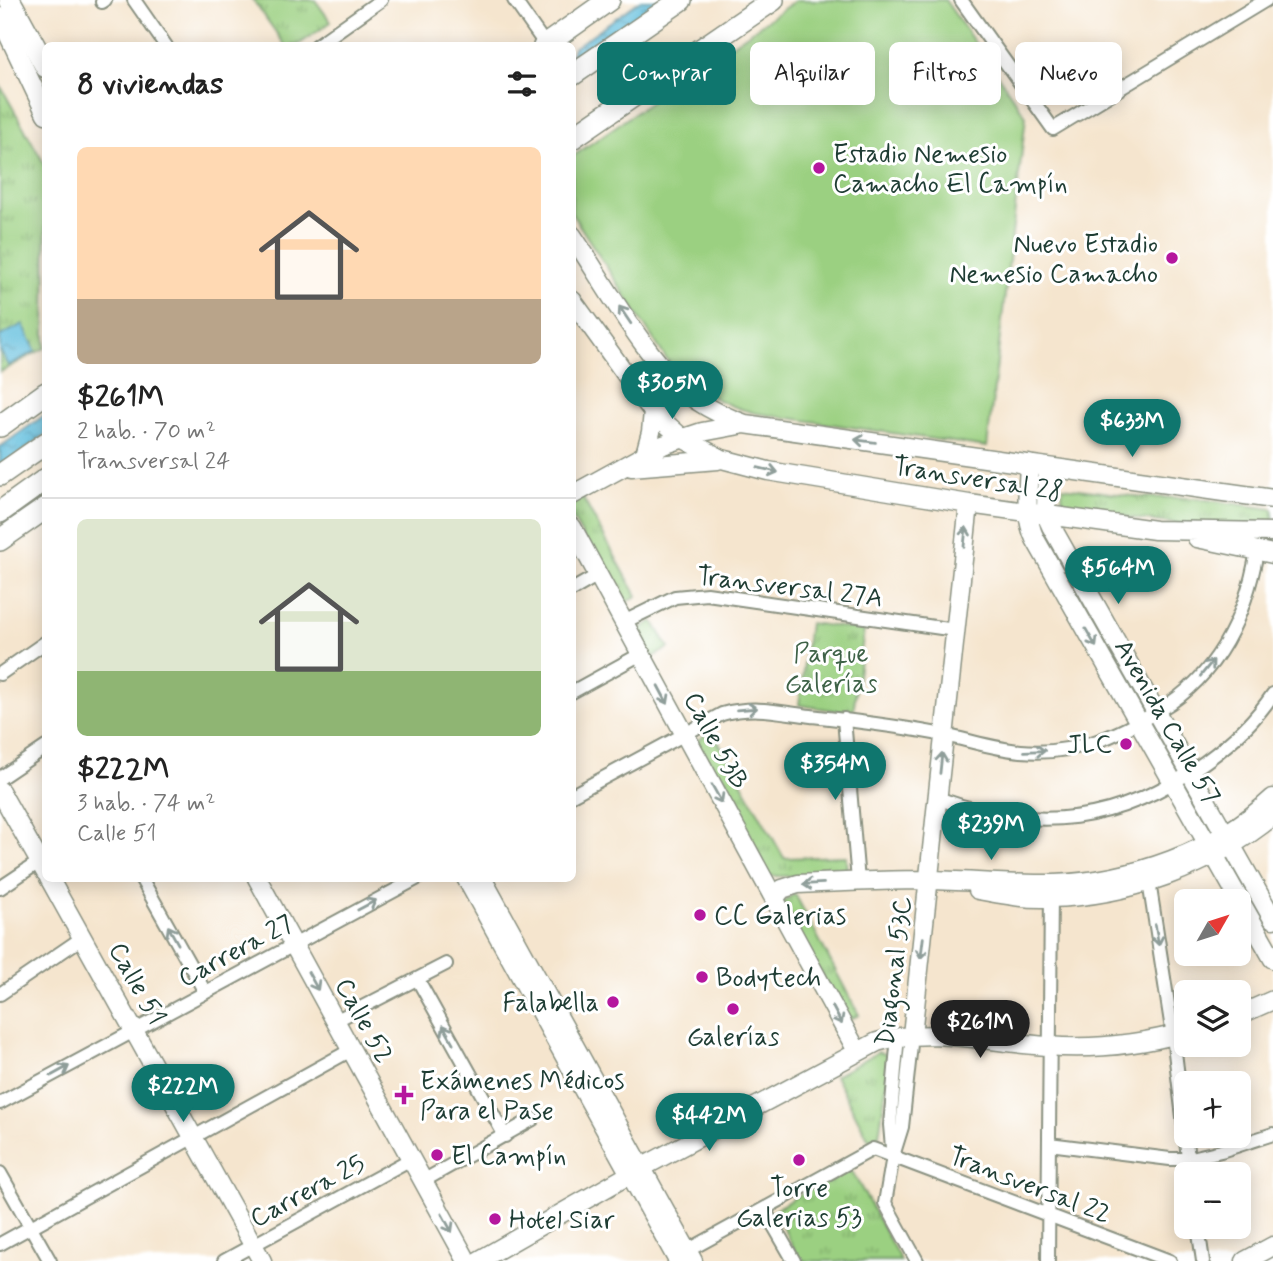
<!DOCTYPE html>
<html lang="es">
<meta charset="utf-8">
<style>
body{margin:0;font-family:Mynerve,sans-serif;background:#f6f6f6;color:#222;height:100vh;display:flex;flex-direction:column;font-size:26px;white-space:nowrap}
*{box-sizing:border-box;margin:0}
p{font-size:23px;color:#767676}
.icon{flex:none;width:38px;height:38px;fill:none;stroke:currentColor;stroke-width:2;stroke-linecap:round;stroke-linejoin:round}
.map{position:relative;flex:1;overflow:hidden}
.side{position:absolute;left:42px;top:42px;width:534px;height:840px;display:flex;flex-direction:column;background:#fff;border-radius:10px;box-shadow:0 4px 18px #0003}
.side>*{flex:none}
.top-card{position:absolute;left:597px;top:42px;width:570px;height:63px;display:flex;gap:14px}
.needle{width:46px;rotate:51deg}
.fabs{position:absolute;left:1174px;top:889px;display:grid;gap:14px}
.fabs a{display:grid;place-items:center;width:77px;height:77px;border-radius:10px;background:#fff;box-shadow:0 4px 18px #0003;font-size:35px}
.price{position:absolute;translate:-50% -60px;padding:0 16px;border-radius:24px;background:#0f766e;color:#fff;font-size:23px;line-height:46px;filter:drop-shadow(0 2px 4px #0008)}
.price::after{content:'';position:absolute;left:50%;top:42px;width:21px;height:16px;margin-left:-10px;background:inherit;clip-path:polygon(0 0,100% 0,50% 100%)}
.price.on{background:#222;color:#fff}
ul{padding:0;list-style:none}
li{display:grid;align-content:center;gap:14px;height:371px;padding:0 35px}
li+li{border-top:2px solid #e0e0e0}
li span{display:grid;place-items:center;height:217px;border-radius:10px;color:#555}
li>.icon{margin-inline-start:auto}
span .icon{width:126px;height:126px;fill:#fffc;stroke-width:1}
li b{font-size:30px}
h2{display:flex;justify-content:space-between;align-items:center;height:84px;padding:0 35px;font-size:30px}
.tag{padding:0 24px;border-radius:10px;background:#fff;box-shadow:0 4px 18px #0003;font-size:24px;line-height:63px}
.tag.on{background:#0f766e;color:#fff}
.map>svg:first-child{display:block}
</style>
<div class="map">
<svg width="1273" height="1261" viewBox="0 0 1273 1261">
<defs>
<pattern id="grass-tufts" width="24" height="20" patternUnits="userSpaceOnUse" patternTransform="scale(1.75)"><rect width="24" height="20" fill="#9bd081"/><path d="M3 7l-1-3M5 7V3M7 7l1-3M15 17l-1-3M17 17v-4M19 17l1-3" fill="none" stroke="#7eaa6a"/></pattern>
<pattern id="water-ripples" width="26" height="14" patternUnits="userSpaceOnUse" patternTransform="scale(1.75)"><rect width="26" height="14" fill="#5fbddd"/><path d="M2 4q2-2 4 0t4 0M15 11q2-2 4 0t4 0" fill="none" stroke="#4e9bb4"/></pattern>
</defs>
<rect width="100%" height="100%" fill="#fff"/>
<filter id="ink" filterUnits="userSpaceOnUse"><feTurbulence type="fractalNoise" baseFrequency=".0143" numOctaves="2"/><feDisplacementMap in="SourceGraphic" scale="14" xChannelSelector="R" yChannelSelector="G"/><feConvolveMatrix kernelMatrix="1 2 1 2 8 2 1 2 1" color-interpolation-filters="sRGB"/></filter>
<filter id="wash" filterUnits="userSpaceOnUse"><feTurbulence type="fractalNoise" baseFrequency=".00686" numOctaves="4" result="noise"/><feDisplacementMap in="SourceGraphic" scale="28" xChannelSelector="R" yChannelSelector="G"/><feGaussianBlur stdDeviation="1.57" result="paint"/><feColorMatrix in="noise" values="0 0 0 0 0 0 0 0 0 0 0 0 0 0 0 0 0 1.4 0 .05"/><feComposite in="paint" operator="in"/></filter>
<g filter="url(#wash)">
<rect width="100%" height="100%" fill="#f5e5ce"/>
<path fill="url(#grass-tufts)" stroke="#5d865a" stroke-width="2" d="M253 0H315L331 22 298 45H285Z
M0 85 46 167 45 348 0 372Z
M1063 487 1140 497 1193 498 1273 509V528L1197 526 1138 519 1061 506Z
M581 495 637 596 622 605 572 517V500Z
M1047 534 1143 704 1139 706 1042 537Z
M653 621 669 648 651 658 639 637 643 627Z
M809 623 864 630 853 713 799 705Z
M712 730 784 858 846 856 847 877 768 876 696 742Z
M795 894 859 1015 846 1021 782 902Z
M878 1052 891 1056 879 1135 869 1140 835 1076Z
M845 1168 853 1173 901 1261H800L774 1210Z"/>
<path fill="#9bd081" stroke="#5d865a" stroke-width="2" d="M796 0H945L1026 116 987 447 755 413C718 404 693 388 667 360L572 214V157Z"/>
<path fill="url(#water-ripples)" stroke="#3f7d88" stroke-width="2" d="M641 0H677L572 73V49Z
M23 324 36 351 8 366 0 350V336Z
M45 415V435L0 467V447Z"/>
</g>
<g filter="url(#ink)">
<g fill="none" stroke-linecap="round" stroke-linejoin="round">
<g stroke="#8a9181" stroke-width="16">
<path id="street" d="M134 0 166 46
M514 0 545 44
M961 0 1053 129 1266 0
M102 2 105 0
M316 46 381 0
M572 590 598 575
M624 622 675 597 707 594 955 630
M0 674 46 642
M572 692 641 654
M844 719 858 881
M0 778 46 747
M572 795 722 714C755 705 778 712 811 716 855 721 900 726 943 735 969 740 994 749 1021 751 1073 756 1118 736 1161 709 1218 675 1246 615 1257 551
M937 798C1036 834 1119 824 1205 762 1230 744 1255 721 1273 694
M1148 875 1173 1036 1190 1174
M141 878 205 992
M0 888 39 862
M418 980 505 1136
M0 994 82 938
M335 1021 446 964
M912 1035 902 1127 893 1156 885 1203 917 1261
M0 1103 418 878
M1049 1144 1170 1159H1187L1221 1151 1273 1134
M892 1148 890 1125 898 1036
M0 1173 50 1261
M423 1181 533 1119
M764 1209 794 1261
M1198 1227 1203 1261
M0 1244 351 1050
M687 1251 873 1149 1170 1261
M224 1261 411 1159
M1048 1261 1051 891"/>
</g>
<g stroke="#8a9181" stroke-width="21">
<path id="secondary" d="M0 17 46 114
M572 235C605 284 649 366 696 400 711 410 728 418 745 424L1273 499
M572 300 653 412 682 438 722 459 768 471 969 504 1155 530 1273 532
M645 454 651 432 653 412
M1029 464C1028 490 1024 516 1035 539L1273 959
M631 467 718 460
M1047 467 1046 515 1051 526 1273 919
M572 495 663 445 702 432 745 424
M572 527 857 1051
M1197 538 1273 554
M0 791 46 873
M49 878 262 1261
M257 878 467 1261
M466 878 678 1261
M482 878 693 1261
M978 890C1001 894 1024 899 1048 898 1127 897 1212 866 1273 816
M774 899 782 889 798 884C842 882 887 880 931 880 972 881 1013 885 1054 884 1132 881 1215 852 1273 798
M1239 1015 1273 1000
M912 1035 969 504
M478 1261 641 1168 877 1042C929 1026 994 1043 1048 1046 1095 1050 1141 1044 1186 1032
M1245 1261 1273 1246"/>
</g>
<g stroke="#8a9181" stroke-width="24">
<path id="highway" d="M10 1 46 67
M544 46 609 0
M572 75 681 0
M572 138 773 0
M0 426 46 393
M0 475 46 443
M0 512 46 479
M0 540 46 508"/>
</g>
<use href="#street" stroke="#fff" stroke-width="12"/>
<use href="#secondary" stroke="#fff" stroke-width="18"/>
<use href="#highway" stroke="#fff" stroke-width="21"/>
</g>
<defs><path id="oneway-shaft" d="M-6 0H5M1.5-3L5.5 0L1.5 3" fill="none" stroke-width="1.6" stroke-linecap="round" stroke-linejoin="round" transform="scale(1.75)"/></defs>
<g stroke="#8f9e9a">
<use href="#oneway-shaft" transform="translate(625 315) rotate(-124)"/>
<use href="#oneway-shaft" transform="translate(865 441) rotate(-172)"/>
<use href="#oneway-shaft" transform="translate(768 470) rotate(13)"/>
<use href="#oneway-shaft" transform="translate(965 537) rotate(-84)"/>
<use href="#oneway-shaft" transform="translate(1091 638) rotate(60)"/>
<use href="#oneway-shaft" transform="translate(1207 668) rotate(-51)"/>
<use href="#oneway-shaft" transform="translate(663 695) rotate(62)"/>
<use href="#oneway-shaft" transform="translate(747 709) rotate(-5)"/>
<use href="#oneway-shaft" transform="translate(1035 751) rotate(-2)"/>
<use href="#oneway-shaft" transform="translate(941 763) rotate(-84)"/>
<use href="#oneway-shaft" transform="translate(717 794) rotate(61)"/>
<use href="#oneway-shaft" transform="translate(813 884) rotate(177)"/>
<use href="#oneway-shaft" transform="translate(367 905) rotate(-28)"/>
<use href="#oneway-shaft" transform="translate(173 935) rotate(-119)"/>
<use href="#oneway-shaft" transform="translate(1157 935) rotate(81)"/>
<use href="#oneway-shaft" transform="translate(922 948) rotate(97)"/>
<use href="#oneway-shaft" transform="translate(313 981) rotate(61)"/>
<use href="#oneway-shaft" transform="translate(837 1015) rotate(62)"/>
<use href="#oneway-shaft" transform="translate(448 1034) rotate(-119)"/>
<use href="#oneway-shaft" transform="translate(60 1071) rotate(-29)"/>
<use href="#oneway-shaft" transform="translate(447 1223) rotate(61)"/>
</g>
</g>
<g fill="#b5179e" stroke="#fff" stroke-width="2.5">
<circle cx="819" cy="168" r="7"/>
<circle cx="1172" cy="258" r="7"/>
<circle cx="1126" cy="744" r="7"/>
<circle cx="700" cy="915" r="7"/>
<circle cx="702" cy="977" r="7"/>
<circle cx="613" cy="1002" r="7"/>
<circle cx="733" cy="1009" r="7"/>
<path d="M400.5 1084.5h7v7h7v7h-7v7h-7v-7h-7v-7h7z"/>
<circle cx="437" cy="1155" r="7"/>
<circle cx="799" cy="1160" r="7"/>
<circle cx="495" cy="1219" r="7"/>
</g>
<g text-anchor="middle" stroke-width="6" stroke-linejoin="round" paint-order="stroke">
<g font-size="26" fill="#1f3d34" stroke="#fff" text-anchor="start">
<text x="833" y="162">Estadio Nemesio<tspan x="833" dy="30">Camacho El Campín</tspan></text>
<text x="1158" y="252" text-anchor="end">Nuevo Estadio<tspan x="1158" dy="30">Nemesio Camacho</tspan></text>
<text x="1112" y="753" text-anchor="end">JLC</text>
<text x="714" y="924">CC Galerias</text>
<text x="716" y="986">Bodytech</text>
<text x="599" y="1011" text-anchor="end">Falabella</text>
<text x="733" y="1045" text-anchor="middle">Galerías</text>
<text x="420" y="1089">Exámenes Médicos<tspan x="420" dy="30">Para el Pase</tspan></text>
<text x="451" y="1164">El Campín</text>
<text x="799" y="1196" text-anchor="middle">Torre<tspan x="799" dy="30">Galerias 53</tspan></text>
<text x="509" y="1228">Hotel Siar</text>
</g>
<g font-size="26" fill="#1f3d34" stroke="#fff">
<text transform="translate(978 478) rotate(9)" y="9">Transversal 28</text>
<text transform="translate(790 586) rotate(7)" y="9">Transversal 27A</text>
<text transform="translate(1168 721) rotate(60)" y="9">Avenida Calle 57</text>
<text transform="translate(717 740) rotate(61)" y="9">Calle 53B</text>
<text transform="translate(235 950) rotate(-28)" y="9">Carrera 27</text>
<text transform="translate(893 971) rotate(-83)" y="9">Diagonal 53C</text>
<text transform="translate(138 983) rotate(61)" y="9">Calle 51</text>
<text transform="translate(365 1020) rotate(61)" y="9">Calle 52</text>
<text transform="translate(1030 1184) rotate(21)" y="9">Transversal 22</text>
<text transform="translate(307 1190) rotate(-28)" y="9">Carrera 25</text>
</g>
<g font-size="26" fill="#3e6247" stroke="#fff">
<text x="831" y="662">Parque<tspan x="831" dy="30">Galerías</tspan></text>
</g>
</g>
</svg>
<div class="fabs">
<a><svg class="needle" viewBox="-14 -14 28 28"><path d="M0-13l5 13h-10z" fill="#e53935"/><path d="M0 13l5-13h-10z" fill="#767676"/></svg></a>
<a><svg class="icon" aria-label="layers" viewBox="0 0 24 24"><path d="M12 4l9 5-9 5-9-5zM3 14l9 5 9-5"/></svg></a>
<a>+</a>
<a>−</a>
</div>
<b class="price" style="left:672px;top:421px">$305M</b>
<b class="price" style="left:1132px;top:459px">$633M</b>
<b class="price" style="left:1118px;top:606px">$564M</b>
<b class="price" style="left:835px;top:802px">$354M</b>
<b class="price" style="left:991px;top:862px">$239M</b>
<b class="price on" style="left:980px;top:1060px">$261M</b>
<b class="price" style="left:183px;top:1124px">$222M</b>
<b class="price" style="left:709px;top:1153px">$442M</b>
<div class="top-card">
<a class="tag on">Comprar</a>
<a class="tag">Alquilar</a>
<a class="tag">Filtros</a>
<a class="tag">Nuevo</a>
</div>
<section class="side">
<h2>8 viviendas<svg class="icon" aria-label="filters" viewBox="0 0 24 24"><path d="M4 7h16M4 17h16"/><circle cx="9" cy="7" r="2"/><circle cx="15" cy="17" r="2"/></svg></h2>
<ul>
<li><span style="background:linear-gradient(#ffd9b3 70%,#b9a48a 0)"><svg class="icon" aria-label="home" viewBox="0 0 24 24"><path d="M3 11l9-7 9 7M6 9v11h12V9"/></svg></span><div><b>$261M</b><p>2 hab. · 70 m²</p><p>Transversal 24</p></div></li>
<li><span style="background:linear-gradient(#dfe7d0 70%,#8fb573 0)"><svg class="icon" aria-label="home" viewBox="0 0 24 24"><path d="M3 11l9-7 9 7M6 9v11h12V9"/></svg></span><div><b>$222M</b><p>3 hab. · 74 m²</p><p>Calle 51</p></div></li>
</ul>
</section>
</div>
